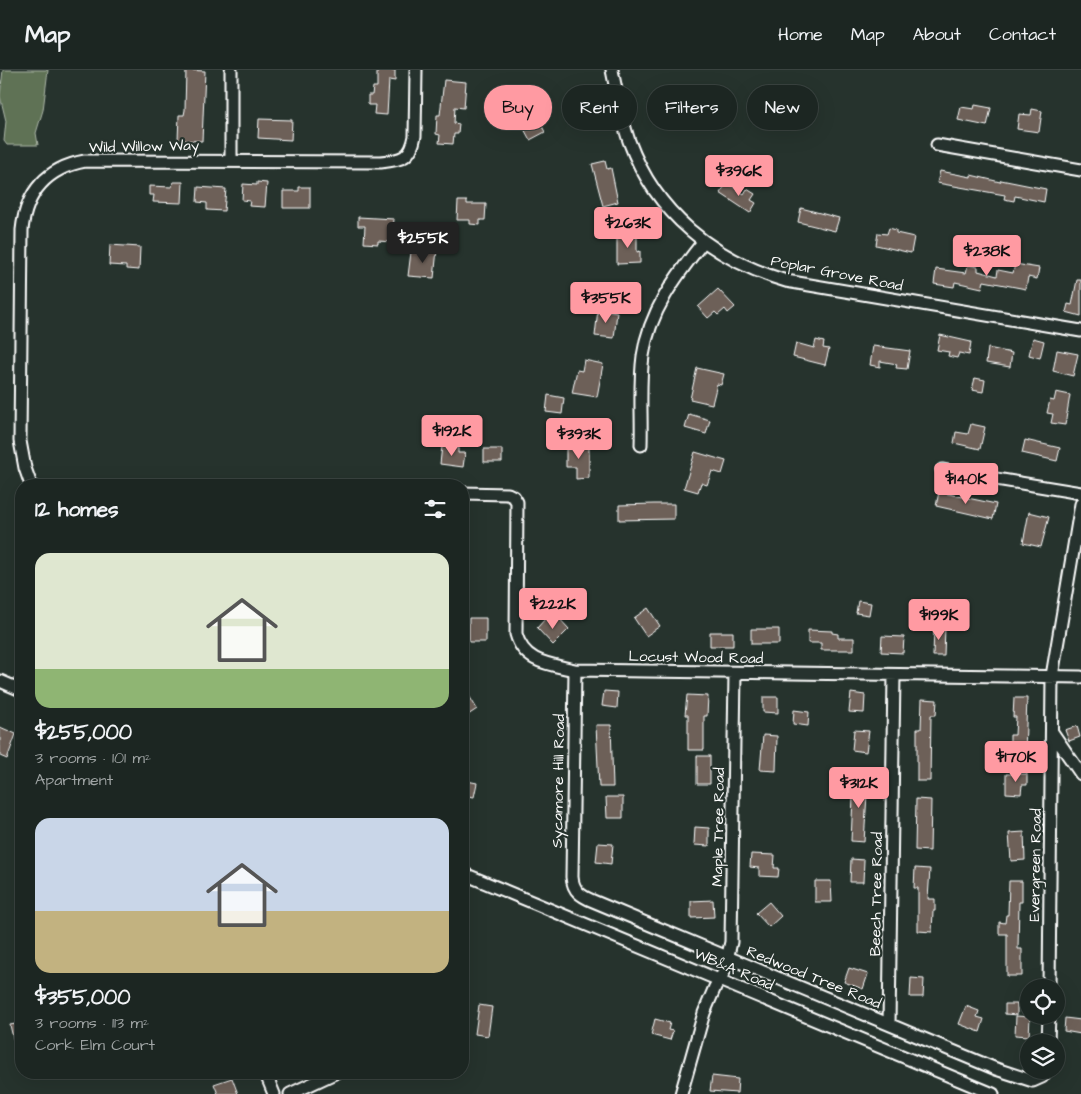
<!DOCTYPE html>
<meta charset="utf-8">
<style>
body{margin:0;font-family:"Architects Daughter",sans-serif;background:#252e2a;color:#f1f3f6;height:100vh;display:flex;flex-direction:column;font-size:19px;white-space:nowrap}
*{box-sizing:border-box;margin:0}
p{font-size:16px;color:#a0a5a5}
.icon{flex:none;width:28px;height:28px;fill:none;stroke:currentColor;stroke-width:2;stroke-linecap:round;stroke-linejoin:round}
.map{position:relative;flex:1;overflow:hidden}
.panel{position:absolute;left:15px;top:409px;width:454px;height:600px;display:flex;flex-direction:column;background:#1c2622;border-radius:20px;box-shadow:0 5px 20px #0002,0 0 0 1px #3a4340}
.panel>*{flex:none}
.guide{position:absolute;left:484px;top:15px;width:475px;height:45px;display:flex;gap:10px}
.buttons{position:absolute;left:1020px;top:909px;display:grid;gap:10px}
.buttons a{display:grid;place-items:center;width:45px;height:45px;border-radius:50%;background:#1c2622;box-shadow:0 5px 20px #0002,0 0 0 1px #3a4340;font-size:25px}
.price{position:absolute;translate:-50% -42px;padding:0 11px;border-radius:5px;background:#ff9aa2;color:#111;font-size:16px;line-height:32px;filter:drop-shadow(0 1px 2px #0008)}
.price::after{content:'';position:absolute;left:50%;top:30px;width:15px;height:11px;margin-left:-8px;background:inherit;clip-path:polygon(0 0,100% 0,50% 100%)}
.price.active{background:#222;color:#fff}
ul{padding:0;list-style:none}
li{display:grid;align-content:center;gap:10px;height:265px;padding:0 20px}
li span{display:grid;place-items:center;height:155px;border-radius:15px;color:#555}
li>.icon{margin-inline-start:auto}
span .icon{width:90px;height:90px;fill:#fffc;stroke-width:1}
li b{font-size:21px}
h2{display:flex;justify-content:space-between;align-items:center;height:60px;padding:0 20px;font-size:21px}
.pill{padding:0 18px;border-radius:22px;background:#1c2622;box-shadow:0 5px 20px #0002,0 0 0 1px #3a4340;font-size:18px;line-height:45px}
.pill.active{background:#ff9aa2;color:#111}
header{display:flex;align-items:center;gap:30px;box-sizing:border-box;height:70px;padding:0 25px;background:#1c2622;border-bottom:1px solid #3a4340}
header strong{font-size:24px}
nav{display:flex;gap:28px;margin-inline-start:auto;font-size:18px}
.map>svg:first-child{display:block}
</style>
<header>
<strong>Map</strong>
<nav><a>Home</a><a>Map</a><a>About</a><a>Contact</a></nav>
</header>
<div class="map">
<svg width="1081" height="1024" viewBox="0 0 1081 1024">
<rect width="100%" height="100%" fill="#26332d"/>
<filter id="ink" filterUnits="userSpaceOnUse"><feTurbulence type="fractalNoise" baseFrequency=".02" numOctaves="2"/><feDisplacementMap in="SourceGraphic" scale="10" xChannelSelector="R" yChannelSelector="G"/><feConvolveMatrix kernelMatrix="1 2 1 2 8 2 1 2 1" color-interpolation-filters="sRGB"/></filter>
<g filter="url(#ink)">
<path fill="#5e7255" stroke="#aeb8aa" d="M3 0H48L43 40 36 63 38 75H7L4 71 6 51 0 26Z"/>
<path fill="#6d6159" stroke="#fff" d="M186 0 205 1 202 71 178 70 179 45H184L185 40Z
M377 0H395V11L389 10 387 45 374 44 375 35H368V25H372L373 17H377Z
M444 10 466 12 464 38 455 37 454 53 459 54 458 64H454L453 74 439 73 440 65 436 64 437 45H440Z
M537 28 543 41 536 45 545 62 530 70 514 40Z
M975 35 991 38 987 56 958 50 961 37 974 39Z
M1032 39 1042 41 1039 62 1017 59 1019 44 1031 45Z
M259 49 292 50 291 70 258 68Z
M605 91 607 99 611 98 618 132 603 136 592 94Z
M940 101 971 107V105L1000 112 1001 110 1046 119 1044 132 1015 126 1014 131 1004 129 1005 125 937 113Z
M173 112H183L182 133 153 132 154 125H149V116L172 117Z
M257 112 267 113 265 137 249 136 250 131 242 130 243 114 257 115Z
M727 113 744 124 747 119 755 124 751 130 756 133 750 143 720 123Z
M198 117 226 119 224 141 207 140V133L197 132Z
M299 117H310V138H283V121H299Z
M458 131H467V134H486L485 150H480V155L470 154V150H457Z
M801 138 839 148 835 161 798 152Z
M358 147 394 149 392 172 378 171V174L364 173 365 156H358Z
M889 158 896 160V163L914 167 911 183 876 175 878 163 887 164Z
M617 164H637V182L640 181V193L617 194Z
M110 175 140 177 139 200 126 199V196L109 195Z
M426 179 437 180 434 208 408 206 411 182 426 184Z
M1015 194 1039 198 1037 209 1028 207 1026 219 984 211 982 218 955 212 954 217 934 214 936 199 966 203 968 195 978 197V201L997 206 998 200 1013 203Z
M1077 210H1081V246L1066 242 1068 234 1072 235Z
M718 219 735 237 728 243 725 239 718 245 715 242 708 248 698 237Z
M598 239 617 242 614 268 595 266Z
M940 265 971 272 969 285 959 283 957 288 948 286 949 282 937 280Z
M1033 268 1044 271 1040 288 1029 285Z
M816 270 824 272 823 278 829 279 825 295 793 287 796 273 814 278Z
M873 276 910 281 907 299 896 298 897 294 880 291V297L870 295Z
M988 278 1012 283 1010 297 986 293Z
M1057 280 1078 284 1073 306 1053 301Z
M584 290 603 294 597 327 572 323 577 300 582 301Z
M697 298 724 304 721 315 717 314 712 334 690 329Z
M975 308 985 310 983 322 972 320Z
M1056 322 1070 325 1065 355 1051 353 1053 344 1047 343 1050 330 1054 331Z
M548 325 564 328 562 344 546 342Z
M689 344 710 350 706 364 685 358Z
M971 354 985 357 980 379 954 373 956 362 968 364Z
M1025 370 1060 378 1057 391 1022 383Z
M572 374H589V408L576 409V397H566V379H572Z
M442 376 458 378V383H465L463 397 440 394Z
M484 379H502V392H484Z
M695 382 726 391 722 404 712 401 707 415 701 413 698 422 684 418Z
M939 422 996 434 993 449 936 436Z
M654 434H674V449L619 450V435Z
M1029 442 1049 447 1041 477 1023 473Z
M858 531 871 533 869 545 856 543Z
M648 538 660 556 646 566 634 548Z
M558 547 569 559 553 575 537 558 546 548 551 554Z
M469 548H486V572H469Z
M934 556 945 557 944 586H933Z
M751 559H779V574H751Z
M808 560 832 561V563L838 564V568H854V580H821V573H808Z
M710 562H733V576H710Z
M882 566 904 567 903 583 881 582Z
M604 621 618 622 617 638 602 636Z
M851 623 865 625 864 643 849 642Z
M468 624 477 639 462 649V628Z
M687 625 708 626 707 646H704V680H688V645H685Z
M763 627H778V643L763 642Z
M1014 628H1027L1025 683 1003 681V673H1010V665H1015L1016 647H1013Z
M922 629 937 630 936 645H931L930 711H917V659H921Z
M794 640 809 642 808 656 793 654Z
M596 655H611L613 717H599Z
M1077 656 1080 667 1069 671 1065 660Z
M0 657 16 664 7 689 0 686Z
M854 660 869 661 866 682 852 680Z
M763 665 777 666 776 701 760 700Z
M697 686H710V714H697Z
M1006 704H1027V715H1022L1021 724 1006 723Z
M853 708H868L864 772 851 771 853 727Z
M462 710 477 713 474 727 462 725Z
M606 727H623V748H607Z
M916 729 931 730 930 781 915 780Z
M695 757 709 758V776L694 775Z
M1024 762 1025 790 1011 791 1009 763Z
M598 773 613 774 611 794 596 792Z
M751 784 775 785 774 798H779L778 807 759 806V798L750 797Z
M851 789 864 790 863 812H850Z
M915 798 930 799 928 829H935V841H933L932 862 918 861V818H914Z
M815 811H831L832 832H815Z
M1009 811H1022V832H1019L1018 879H1022V906H1007V864H999V852L1005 853 1006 845H1008Z
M713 830 714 847 691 848V831Z
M769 832 781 846 769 857 756 843Z
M849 898 868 904 863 919 844 912Z
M911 908 924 909 923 927H910Z
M1005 934H1017V945L1005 944Z
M479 935 492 937 488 966 475 964Z
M966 936 979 941 977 947 984 949 980 962 959 954Z
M1016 946 1030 947 1029 966 1015 965Z
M1065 948 1081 950V964L1064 961Z
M655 949 670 953 668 960 673 961 670 970 651 965Z
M21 953V971L14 972 10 955Z
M712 1006 738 1009 737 1023 710 1021Z
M232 1008 238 1024H218L214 1014Z"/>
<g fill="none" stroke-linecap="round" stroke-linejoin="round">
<g stroke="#fff" stroke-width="15">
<path id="minor" d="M612 0C617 24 621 48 629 71 656 144 713 189 786 211L1081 261
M937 75 1081 100
M231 90V0
M641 375C642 346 639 315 643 286 649 242 676 206 703 172
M942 400 1081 423
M31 415 25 398 20 371 22 160C26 122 47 98 85 91L381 92C402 90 411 88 415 66L416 0
M462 423 508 424 514 427 517 432 516 564C524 593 549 594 575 600L1081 607
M575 600 572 807C573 821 581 826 593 831L996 999 1033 1011 1042 1007 1047 1000
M0 611 21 620
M1052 662 1081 704
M462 803 993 1024
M1049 918 1052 606 1081 434
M889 954 894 605
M1048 972 1049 945
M265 1002 274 1024
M290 1024 337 1002
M681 1024 704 943 715 917 724 902 731 872 735 603"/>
</g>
<use href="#minor" stroke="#26332d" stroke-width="11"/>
</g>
</g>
<g text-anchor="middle" stroke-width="4.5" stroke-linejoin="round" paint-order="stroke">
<g font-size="15" fill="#fff" stroke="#26332d">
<text transform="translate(144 76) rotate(-1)" y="5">Wild Willow Way</text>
<text transform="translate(837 203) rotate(11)" y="5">Poplar Grove Road</text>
<text transform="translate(696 587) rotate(1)" y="5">Locust Wood Road</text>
<text transform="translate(558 711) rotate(-89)" y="5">Sycamore Hill Road</text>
<text transform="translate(718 757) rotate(-89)" y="5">Maple Tree Road</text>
<text transform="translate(1035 795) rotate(-89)" y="5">Evergreen Road</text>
<text transform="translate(876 824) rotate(-89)" y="5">Beech Tree Road</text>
<text transform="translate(734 899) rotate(23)" y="5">WB&amp;A Road</text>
<text transform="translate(814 907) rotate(22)" y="5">Redwood Tree Road</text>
</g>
</g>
</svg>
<div class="buttons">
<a><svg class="icon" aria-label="locate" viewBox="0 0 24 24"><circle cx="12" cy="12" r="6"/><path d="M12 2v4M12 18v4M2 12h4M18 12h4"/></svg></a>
<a><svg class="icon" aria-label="layers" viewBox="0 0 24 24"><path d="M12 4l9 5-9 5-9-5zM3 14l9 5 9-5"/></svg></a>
</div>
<b class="price" style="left:739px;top:127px">$396K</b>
<b class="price" style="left:628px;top:179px">$263K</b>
<b class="price active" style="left:423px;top:194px">$255K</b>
<b class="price" style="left:987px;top:207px">$238K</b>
<b class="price" style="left:606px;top:254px">$355K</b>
<b class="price" style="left:452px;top:387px">$192K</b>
<b class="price" style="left:579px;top:390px">$393K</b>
<b class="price" style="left:966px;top:435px">$140K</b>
<b class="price" style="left:553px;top:560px">$222K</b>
<b class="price" style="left:939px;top:571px">$199K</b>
<b class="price" style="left:1016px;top:713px">$170K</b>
<b class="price" style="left:859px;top:739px">$312K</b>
<div class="guide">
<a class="pill active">Buy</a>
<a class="pill">Rent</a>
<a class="pill">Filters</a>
<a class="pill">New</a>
</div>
<section class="panel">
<h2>12 homes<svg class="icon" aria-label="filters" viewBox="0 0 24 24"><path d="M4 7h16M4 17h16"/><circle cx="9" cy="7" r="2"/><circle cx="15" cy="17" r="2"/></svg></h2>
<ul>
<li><span style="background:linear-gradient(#dfe7d0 75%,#8fb573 0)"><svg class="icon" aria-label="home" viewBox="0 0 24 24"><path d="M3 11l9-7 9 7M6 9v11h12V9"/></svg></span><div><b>$255,000</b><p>3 rooms · 101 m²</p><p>Apartment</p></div></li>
<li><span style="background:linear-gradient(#c9d6e8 60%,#c2b280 0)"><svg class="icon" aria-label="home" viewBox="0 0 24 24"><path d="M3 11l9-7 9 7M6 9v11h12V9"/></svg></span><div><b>$355,000</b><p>3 rooms · 113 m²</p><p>Cork Elm Court</p></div></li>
</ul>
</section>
</div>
